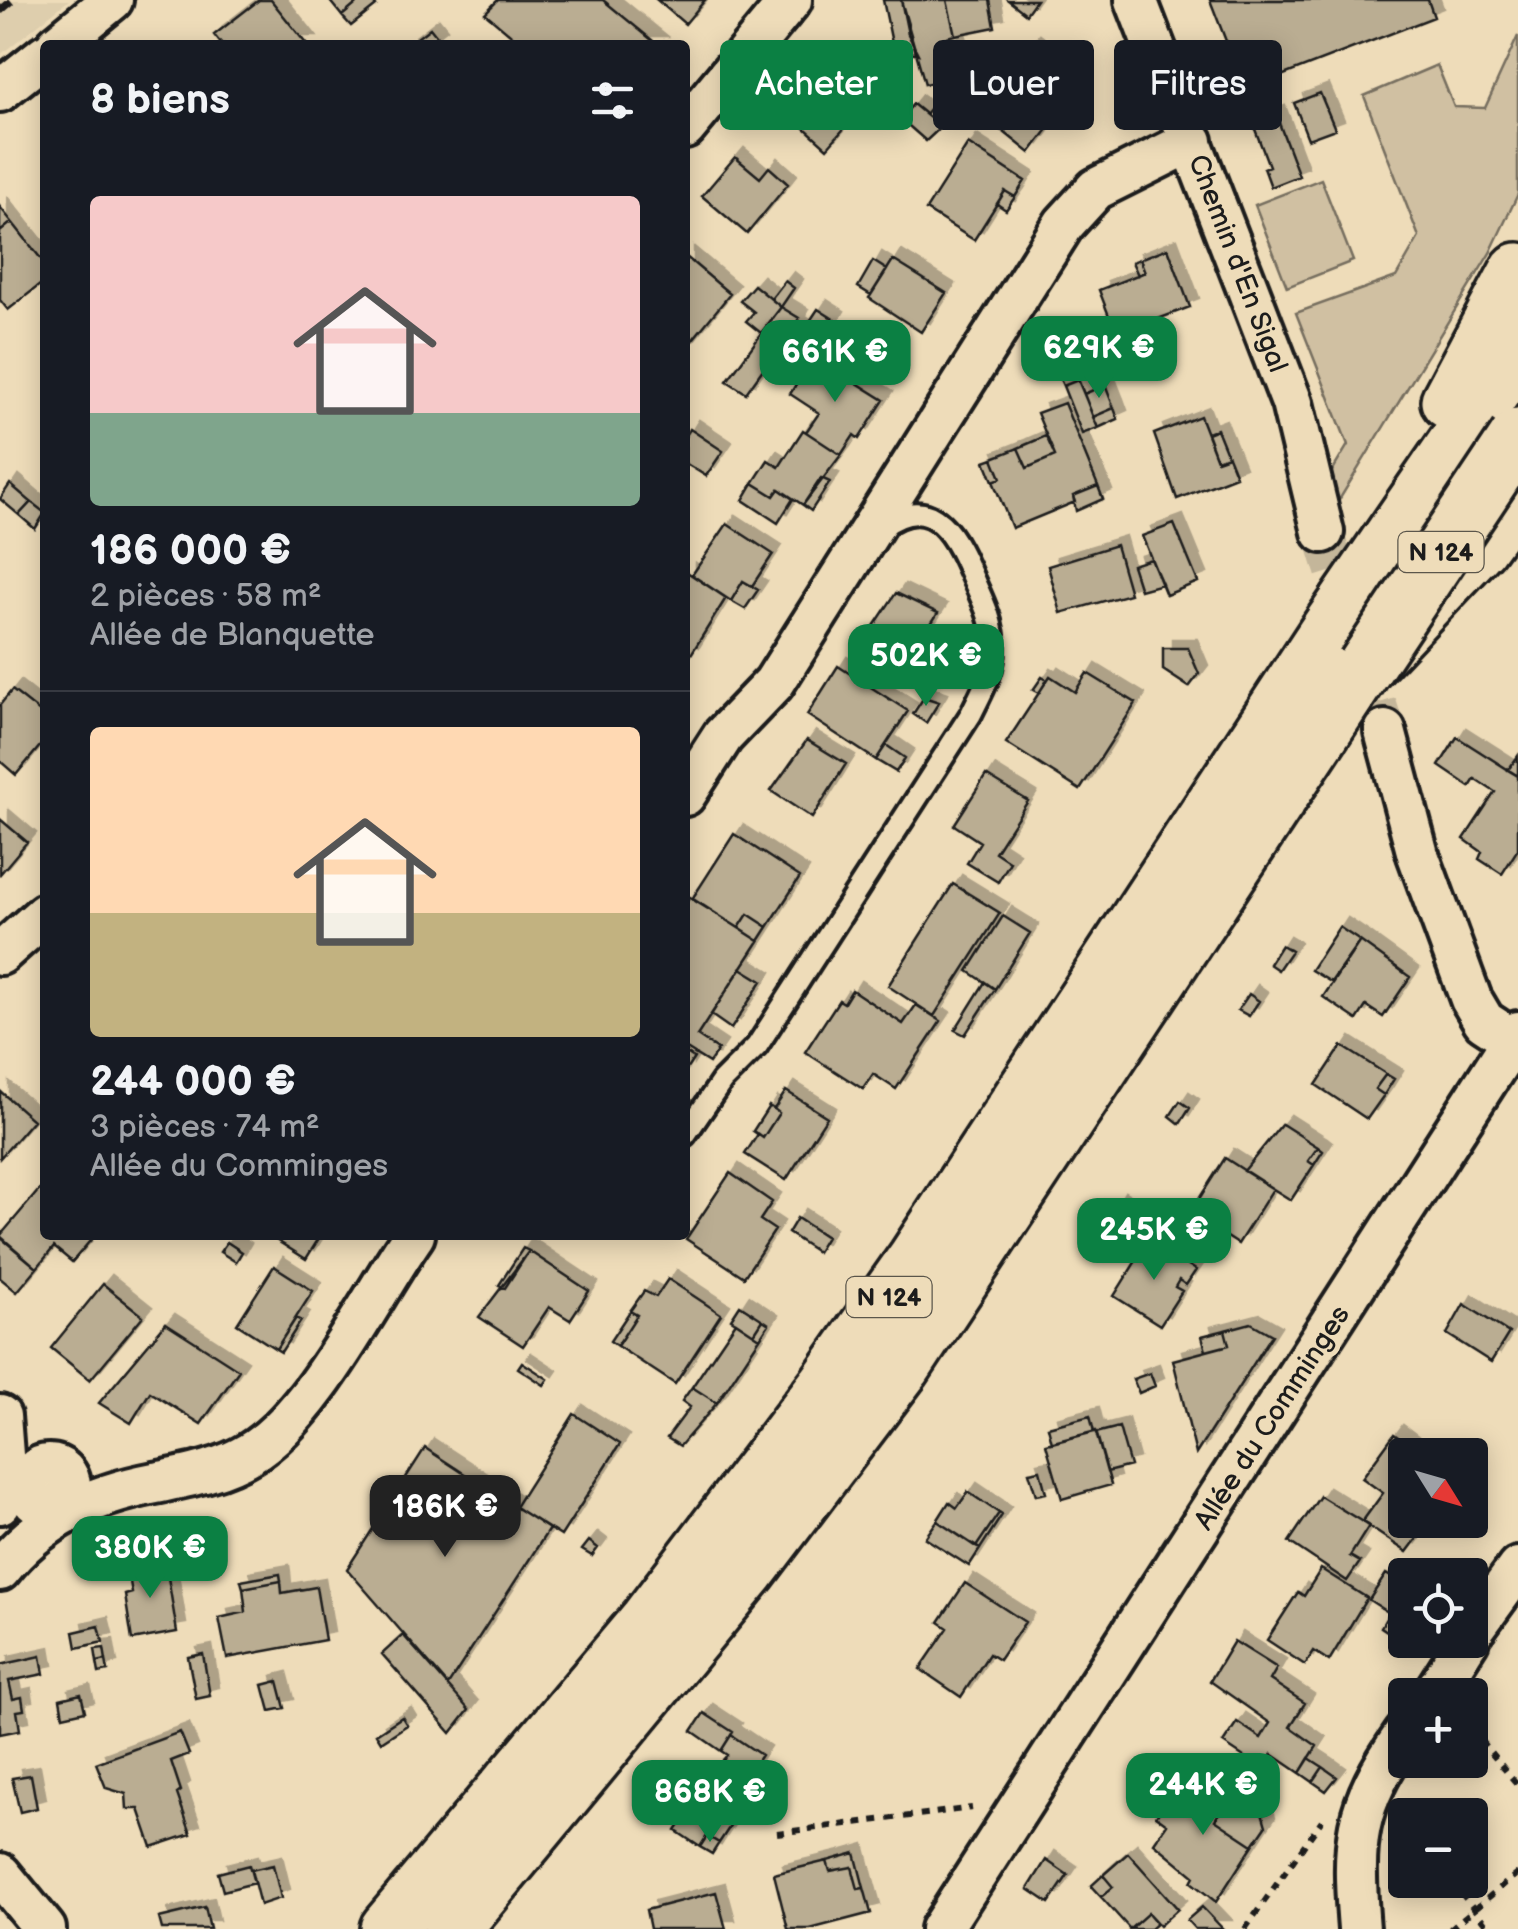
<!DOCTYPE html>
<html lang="fr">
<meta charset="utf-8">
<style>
body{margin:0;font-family:"Balsamiq Sans",sans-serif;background:#20242c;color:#f1f3f6;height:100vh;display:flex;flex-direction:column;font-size:38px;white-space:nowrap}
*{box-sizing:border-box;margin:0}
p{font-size:32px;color:#9ea1a6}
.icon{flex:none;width:55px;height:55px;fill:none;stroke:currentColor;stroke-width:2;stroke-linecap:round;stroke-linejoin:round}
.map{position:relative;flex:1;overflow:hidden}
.drawer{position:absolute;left:40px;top:40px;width:650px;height:1200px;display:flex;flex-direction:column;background:#171b24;border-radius:10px;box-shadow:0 5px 25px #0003}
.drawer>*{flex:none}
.hud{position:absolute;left:720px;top:40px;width:648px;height:90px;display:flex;gap:20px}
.needle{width:65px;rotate:127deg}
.buttons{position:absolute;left:1388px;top:1438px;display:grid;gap:20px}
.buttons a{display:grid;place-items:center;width:100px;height:100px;border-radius:10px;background:#171b24;box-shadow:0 5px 25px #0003;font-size:50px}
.price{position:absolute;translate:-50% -85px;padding:0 22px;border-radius:20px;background:#0b8043;color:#fff;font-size:32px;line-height:65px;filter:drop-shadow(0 2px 5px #0008)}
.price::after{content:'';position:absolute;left:50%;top:60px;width:30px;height:22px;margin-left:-15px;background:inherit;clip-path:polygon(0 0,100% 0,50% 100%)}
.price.selected{background:#222;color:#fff}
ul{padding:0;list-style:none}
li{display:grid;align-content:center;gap:20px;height:530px;padding:0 50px}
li+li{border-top:2px solid #363941}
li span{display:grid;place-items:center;height:310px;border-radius:10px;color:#555}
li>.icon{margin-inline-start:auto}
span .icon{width:180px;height:180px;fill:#fffc;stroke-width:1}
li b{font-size:42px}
h2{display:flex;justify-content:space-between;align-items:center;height:120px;padding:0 50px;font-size:42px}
.chip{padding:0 35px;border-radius:10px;background:#171b24;box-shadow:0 5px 25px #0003;font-size:35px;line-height:90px}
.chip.selected{background:#0b8043;color:#fff}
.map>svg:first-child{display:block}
</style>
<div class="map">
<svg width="1518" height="1929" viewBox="0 0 1518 1929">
<defs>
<filter id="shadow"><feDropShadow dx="9" dy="-9" stdDeviation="0" flood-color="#0004"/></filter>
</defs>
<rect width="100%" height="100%" fill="#eedcb9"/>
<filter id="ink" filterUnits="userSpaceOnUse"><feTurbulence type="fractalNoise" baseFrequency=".01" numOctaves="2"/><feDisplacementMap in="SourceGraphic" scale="20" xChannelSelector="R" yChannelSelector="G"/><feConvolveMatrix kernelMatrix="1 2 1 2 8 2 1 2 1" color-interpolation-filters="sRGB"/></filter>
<g filter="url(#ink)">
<path fill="#decead" d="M0 0H69L0 55Z"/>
<path fill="#d0c0a2" stroke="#766e5f" stroke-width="2.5" d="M1518 36V194L1490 253 1336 505 1328 478 1348 445 1296 313 1396 277 1419 237 1364 96 1437 65 1454 107 1485 108Z
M1321 179 1353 261 1287 287 1255 205Z"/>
<path fill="#baad92" stroke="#1c1c1c" stroke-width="2.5" filter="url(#shadow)" d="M259 0H271L307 45H222L214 35Z
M329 0H361L342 16Z
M361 0H371L376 6 351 26 342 16Z
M498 0H603L658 45H523L485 13Z
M657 0H705L685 24Z
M883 0H901L908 34 918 54 893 48Z
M901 0H947L955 35 939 39 947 79 925 84Z
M947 0H990L995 27 955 35Z
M1008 0H1036L1026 14Z
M1210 0H1428L1434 17 1245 90Z
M430 28 438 38 429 45H408Z
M956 42 961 61 953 63 948 43Z
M1031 44 1072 76 1042 116 1052 124 1030 153 979 112Z
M828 63 870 99 827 148 787 112Z
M1320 93 1335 129 1308 139 1294 103Z
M938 98 954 111 941 127 925 114Z
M913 104 941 127 926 141 901 119Z
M1276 115 1299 176 1271 187 1264 168 1269 166 1253 124Z
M968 144 1025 181 1015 197 1005 191 974 240 926 210Z
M735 157 760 178 769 167 788 184 747 234 702 196Z
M1005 191 1015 197 1006 210 997 204Z
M0 207 12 222 0 232Z
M12 222 45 264V281L8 310 0 300V232Z
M1168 248 1190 307 1150 322 1155 334 1148 336 1145 347 1117 358 1109 337 1116 334 1099 290 1145 272 1140 259Z
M685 256 730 294 685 349Z
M1140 259 1145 272 1138 275 1132 262Z
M893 260 946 293 921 332 869 298Z
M873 261 887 270 871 295 858 287Z
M785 281 794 288 781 307 771 299Z
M754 285 781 307 761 333 746 321 754 312 740 301Z
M781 307 799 318 796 324 801 328 791 341 785 338 746 393 727 381Z
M818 309 835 320 826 335 808 324Z
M1089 346 1105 385 1084 394 1068 354Z
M1068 354 1078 380 1063 386 1052 361Z
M814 356 884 400 859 439 854 435 841 455 806 432 819 413 790 394Z
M1078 380 1098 428 1082 434 1063 386Z
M1105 385 1114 408 1093 417 1084 394Z
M1064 403 1098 486 1073 496 1075 502 1012 528 993 481 1001 478 993 458 1018 448 1027 468 1055 456 1037 413Z
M1114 408 1118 419 1098 428 1093 417Z
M1200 416 1217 460 1228 456 1236 476 1177 499 1154 434Z
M690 429 723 451 706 476 685 463V437Z
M1217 429 1228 456 1217 460 1207 433Z
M803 430 841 455 803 505 779 489 774 496 753 483 768 460 779 467Z
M1046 436 1055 456 1027 468 1018 448Z
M993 458 1001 478 993 481 985 461Z
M821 478 830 482 811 511 803 505Z
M753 483 774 496 779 489 793 499 778 523 743 500Z
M10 484 31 502 19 515 0 499Z
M1098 486 1103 499 1076 511 1073 496Z
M31 502 45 513 35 529 19 515Z
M727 524 773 554 752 586 743 581 731 601 692 575Z
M1174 524 1198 582 1166 595 1142 536Z
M1116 545 1130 594 1061 613 1048 566Z
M1151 559 1162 584 1140 590 1132 565Z
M687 572 726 598 690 656 685 653Z
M743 581 758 590 745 609 731 601Z
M896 593 938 613 897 676 858 650Z
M1163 648H1188L1199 674 1189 687 1163 670Z
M838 666 908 711 876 760 807 715Z
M1087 673 1136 703 1080 790 1006 743 1050 676 1075 692Z
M1042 677 1047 680 1039 693 1033 690Z
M12 690 45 716V740L16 775 0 761V705Z
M924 697 939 702 926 723 913 714Z
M1457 737 1518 776V849L1502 874 1479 859 1482 852 1464 839 1495 792 1475 779 1470 787 1439 766Z
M807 740 846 764 812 818 771 791Z
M886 745 905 758 896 772 876 760Z
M1518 756V776L1508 770Z
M986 775 1028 801 995 852 1010 862 998 882 967 863 980 842 954 825Z
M0 819 27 842 0 874Z
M734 834 800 877 768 927 748 914 739 928 692 899Z
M953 884 1000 913 934 1016 888 986Z
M690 897 759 941 697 1036 718 1050 709 1063 685 1048V904Z
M748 914 768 927 759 941 739 928Z
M1003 916 1030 933 995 989 968 971Z
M1339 927 1360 941 1331 982 1311 970Z
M1360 941 1410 977 1383 1017 1366 1006 1357 1020 1323 997Z
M1281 945 1291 951 1278 970 1269 964Z
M741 968 762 981 731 1029 711 1015Z
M985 982 995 989 965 1035 955 1030Z
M852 990 903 1024 916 1005 941 1021 896 1089 873 1074 863 1089 805 1052 839 1000 844 1003Z
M1249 994 1259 1001 1249 1016 1238 1010Z
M1342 1046 1386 1074 1375 1089 1384 1095 1367 1119 1316 1085Z
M685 1052 694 1058 685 1072Z
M1386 1074 1394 1079 1384 1095 1375 1089Z
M0 1091 33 1120 0 1158Z
M786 1091 827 1117 786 1180 745 1154 758 1134 763 1138 779 1113 774 1109Z
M1180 1101 1190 1108 1180 1124 1170 1116Z
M769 1106 779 1113 763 1138 753 1131Z
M1282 1124 1318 1147 1308 1161 1314 1165 1291 1200 1244 1171Z
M1318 1147 1323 1151 1314 1165 1308 1161Z
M1225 1158 1273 1189 1238 1244 1190 1213Z
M730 1173 772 1202 760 1220 775 1230 744 1277 686 1239Z
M45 1183V1235H95L72 1262 54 1247 37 1268 0 1236Z
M1116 1201 1142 1217 1133 1230 1109 1214Z
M797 1218 826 1237 817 1252 788 1233Z
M268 1235H321L306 1259Z
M0 1237 37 1268 17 1292 0 1278Z
M1149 1240 1196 1270 1186 1285 1179 1280 1175 1287 1182 1291 1160 1325 1114 1296Z
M227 1242 242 1252 236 1262 220 1252Z
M523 1248 529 1251 505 1288 499 1285Z
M529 1251 589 1291 570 1320 549 1307 523 1346 479 1317Z
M274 1266 313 1291 276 1349 237 1324Z
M668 1279 721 1314 675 1384 617 1346 637 1315 630 1311 644 1291 656 1297Z
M103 1284 143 1316 90 1380 51 1348Z
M1464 1304 1509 1333 1491 1362 1447 1334Z
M740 1305 763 1320 754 1334 731 1319Z
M630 1311 637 1315 617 1346 610 1341Z
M296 1318 301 1321 281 1352 276 1349Z
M763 1320 769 1324 760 1338 754 1334Z
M736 1322 760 1338 717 1403 692 1387Z
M166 1323 239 1370 201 1424 150 1392 131 1423 99 1403Z
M1251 1323 1272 1335 1196 1454 1173 1360 1229 1345 1225 1330Z
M1225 1330 1229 1345 1206 1351 1202 1336Z
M522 1362 548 1379 544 1385 518 1368Z
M1150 1373 1155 1386 1139 1393 1133 1379Z
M692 1387 717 1403 680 1446 667 1438 690 1407 682 1401Z
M574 1414 620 1444 561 1536 515 1507Z
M1090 1416 1094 1432 1052 1443 1048 1427Z
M1119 1427 1130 1466 1107 1472 1096 1433Z
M1096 1431 1111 1485 1062 1499 1046 1444Z
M1394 1434 1422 1455H1405V1520H1431L1407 1552 1362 1522 1383 1493 1362 1478Z
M425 1448 549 1529 448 1685 347 1569Z
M1040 1470 1046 1493 1036 1495 1029 1472Z
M968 1492 999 1513 976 1547 937 1521 949 1502 957 1508Z
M1320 1496 1369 1526 1350 1556 1360 1562 1347 1581 1289 1542Z
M999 1513 1002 1515 980 1549 976 1547Z
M937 1521 980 1549 969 1566 925 1538Z
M589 1541 598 1548 592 1556 582 1550Z
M164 1551 165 1559 127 1565 126 1557Z
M165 1559 177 1632 132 1640 125 1595 132 1593 127 1565Z
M1321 1569 1367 1598 1329 1661 1314 1651 1305 1665 1267 1640 1298 1592 1304 1596Z
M280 1574 281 1581 243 1588 241 1581Z
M1386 1574 1405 1586V1623L1369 1600Z
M281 1581 282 1593 316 1587 325 1640 227 1658 219 1618 246 1612 243 1588Z
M965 1583 1025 1622 999 1660 989 1654 961 1697 920 1669 948 1628 939 1622Z
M1389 1613 1405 1623 1399 1639 1381 1627Z
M99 1626 103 1642 77 1648 74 1632Z
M403 1635 469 1710 451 1733 382 1654Z
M1234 1641 1277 1668 1270 1680 1305 1703 1290 1727 1317 1746 1300 1773 1272 1754 1262 1769 1223 1743 1237 1722 1261 1738 1270 1723 1210 1681Z
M104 1648 106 1660 97 1662 95 1649Z
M203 1654 210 1696 196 1699 188 1657Z
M41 1656 44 1674 9 1681 13 1699 22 1697 24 1710 17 1711 20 1730 0 1734V1665Z
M106 1660 108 1671 99 1673 97 1662Z
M278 1681 285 1708 270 1711 263 1685Z
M81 1694 85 1711 63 1716 60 1699Z
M704 1713 733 1732 721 1751 692 1731Z
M402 1717 407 1725 381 1742 376 1734Z
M180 1732 189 1754 171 1761 181 1791 177 1794 191 1834 152 1847 139 1809H127L126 1794 106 1788 96 1763Z
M731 1735 761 1755 747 1776 723 1760 727 1755 721 1751Z
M1309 1758 1323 1767 1313 1782 1300 1773Z
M723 1760 747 1776 739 1787 751 1795 719 1843 707 1836 700 1847 676 1831Z
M1323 1767 1337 1777 1326 1791 1313 1782Z
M1201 1770 1213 1777 1204 1791 1199 1788 1188 1804 1182 1800Z
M31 1775 37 1808 20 1812 12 1778Z
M747 1776 759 1784 751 1795 739 1787Z
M1213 1777 1233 1791 1237 1807 1227 1801 1215 1820 1253 1845 1216 1902 1191 1882 1194 1876 1154 1843 1167 1824 1156 1816 1171 1793 1188 1804 1199 1788 1204 1791Z
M1233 1791 1261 1809 1266 1826 1253 1845 1215 1820 1227 1801 1237 1807Z
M707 1836 719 1843 712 1854 700 1847Z
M855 1853 864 1888 858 1889 852 1867 830 1871 827 1861Z
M1128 1853 1178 1909 1159 1926 1148 1913 1130 1929 1101 1897 1113 1887 1103 1875Z
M1046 1860 1068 1875 1049 1903 1028 1889Z
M827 1861 830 1871 852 1867 858 1889 864 1888 871 1913 810 1929H788L774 1874Z
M249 1865 254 1883 223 1891 218 1873Z
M273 1865 281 1898 260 1905 251 1870Z
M1103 1875 1113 1887 1101 1897 1091 1886Z
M716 1892 726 1929H650L646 1910Z
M205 1907 210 1929H162L159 1918Z
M1202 1907 1223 1929H1195L1187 1920Z
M1148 1913 1157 1923 1150 1929H1130Z"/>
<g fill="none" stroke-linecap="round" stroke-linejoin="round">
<path stroke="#c4b69a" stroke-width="40" stroke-dasharray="40 20" stroke-linecap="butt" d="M1323 532 1385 731"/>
<g stroke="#1c1c1c" stroke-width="28">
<path id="service" d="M685 1135 722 1081 757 1046 971 714C981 693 994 672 994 648 994 624 984 603 974 581 957 541 935 488 882 527"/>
</g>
<g stroke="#1c1c1c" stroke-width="48">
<path id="minor" d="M1136 0 1292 403 1323 532
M57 45 112 0
M0 91 45 55
M685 128 791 0
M1385 731 1418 855 1471 999 1484 1021 1513 1040
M685 795 723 736 774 683 1064 224 1096 189 1192 141
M0 954 45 914
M0 1416 5 1481 0 1503
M28 1486a21 21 0 1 1 42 0a21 21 0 1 1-42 0Z
M0 1570C40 1519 92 1495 155 1483 189 1476 220 1471 250 1453 314 1415 370 1298 414 1235
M1470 1634 1518 1568
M1433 1695 1468 1640
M0 1874 45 1929
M941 1929 1518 1032
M1359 1929C1352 1841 1353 1808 1405 1734"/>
</g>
<g stroke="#1c1c1c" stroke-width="62">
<path id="trunk" d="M1449 401 1518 271
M388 1929 648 1620 825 1387 916 1258 1333 623 1518 353
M452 1929 749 1570 903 1367 1365 667 1479 546 1518 492"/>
</g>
<path stroke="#1c1c1c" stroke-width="6" stroke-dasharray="8 8" stroke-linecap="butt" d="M1470 1728 1518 1785
M777 1833 972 1808
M1451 1880 1490 1929
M1245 1929 1322 1820
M1450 1929 1518 1873"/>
<use href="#service" stroke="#eedcb9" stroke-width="20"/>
<use href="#minor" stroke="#eedcb9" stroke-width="40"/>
<use href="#trunk" stroke="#eedcb9" stroke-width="55"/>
<path stroke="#1c1c1c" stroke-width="8" stroke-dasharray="15 8" stroke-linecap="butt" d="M0 11 13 0"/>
<g stroke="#1c1c1c" stroke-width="62" stroke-linecap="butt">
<path id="trunk-bridge" d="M1365 667 1518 437"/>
</g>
<use href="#trunk-bridge" stroke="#eedcb9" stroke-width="55"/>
</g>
</g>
<g text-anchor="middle" stroke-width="10" stroke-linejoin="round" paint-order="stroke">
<g fill="#eedcb9" stroke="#5b564b" stroke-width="2.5">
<rect x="1398.5" y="532" width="85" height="40" rx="8"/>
<rect x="846.5" y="1277" width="85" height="40" rx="8"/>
</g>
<g font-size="25" font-weight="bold" fill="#1c1c1c">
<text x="1441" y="561">N 124</text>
<text x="889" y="1306">N 124</text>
</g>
<g font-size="28" fill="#1c1c1c" stroke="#eedcb9">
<text transform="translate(1239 263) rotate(69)" y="10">Chemin d'En Sigal</text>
<text transform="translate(1271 1417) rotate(-57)" y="10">Allée du Comminges</text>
</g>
</g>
</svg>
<div class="buttons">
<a><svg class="needle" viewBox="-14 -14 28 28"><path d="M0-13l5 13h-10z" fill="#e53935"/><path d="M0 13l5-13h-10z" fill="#9ea1a6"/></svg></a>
<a><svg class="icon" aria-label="locate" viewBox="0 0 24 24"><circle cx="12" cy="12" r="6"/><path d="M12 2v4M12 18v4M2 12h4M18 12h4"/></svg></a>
<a>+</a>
<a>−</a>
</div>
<b class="price" style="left:1099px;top:401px">629K €</b>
<b class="price" style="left:835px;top:405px">661K €</b>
<b class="price" style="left:926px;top:709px">502K €</b>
<b class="price" style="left:1154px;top:1283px">245K €</b>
<b class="price selected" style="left:445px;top:1560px">186K €</b>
<b class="price" style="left:150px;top:1601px">380K €</b>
<b class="price" style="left:1203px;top:1838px">244K €</b>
<b class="price" style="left:710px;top:1845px">868K €</b>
<div class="hud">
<a class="chip selected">Acheter</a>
<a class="chip">Louer</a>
<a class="chip">Filtres</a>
</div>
<section class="drawer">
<h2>8 biens<svg class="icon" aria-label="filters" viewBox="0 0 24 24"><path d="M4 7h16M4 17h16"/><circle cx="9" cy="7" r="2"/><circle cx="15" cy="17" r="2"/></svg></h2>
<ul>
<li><span style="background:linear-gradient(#f6c9c9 70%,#7fa58c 0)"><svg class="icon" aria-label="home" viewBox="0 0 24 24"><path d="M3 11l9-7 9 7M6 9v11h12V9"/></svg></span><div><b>186 000 €</b><p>2 pièces · 58 m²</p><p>Allée de Blanquette</p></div></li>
<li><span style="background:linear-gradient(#ffd9b3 60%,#c2b280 0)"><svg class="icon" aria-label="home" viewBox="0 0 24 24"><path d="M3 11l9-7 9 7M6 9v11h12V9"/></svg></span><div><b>244 000 €</b><p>3 pièces · 74 m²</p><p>Allée du Comminges</p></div></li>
</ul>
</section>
</div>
